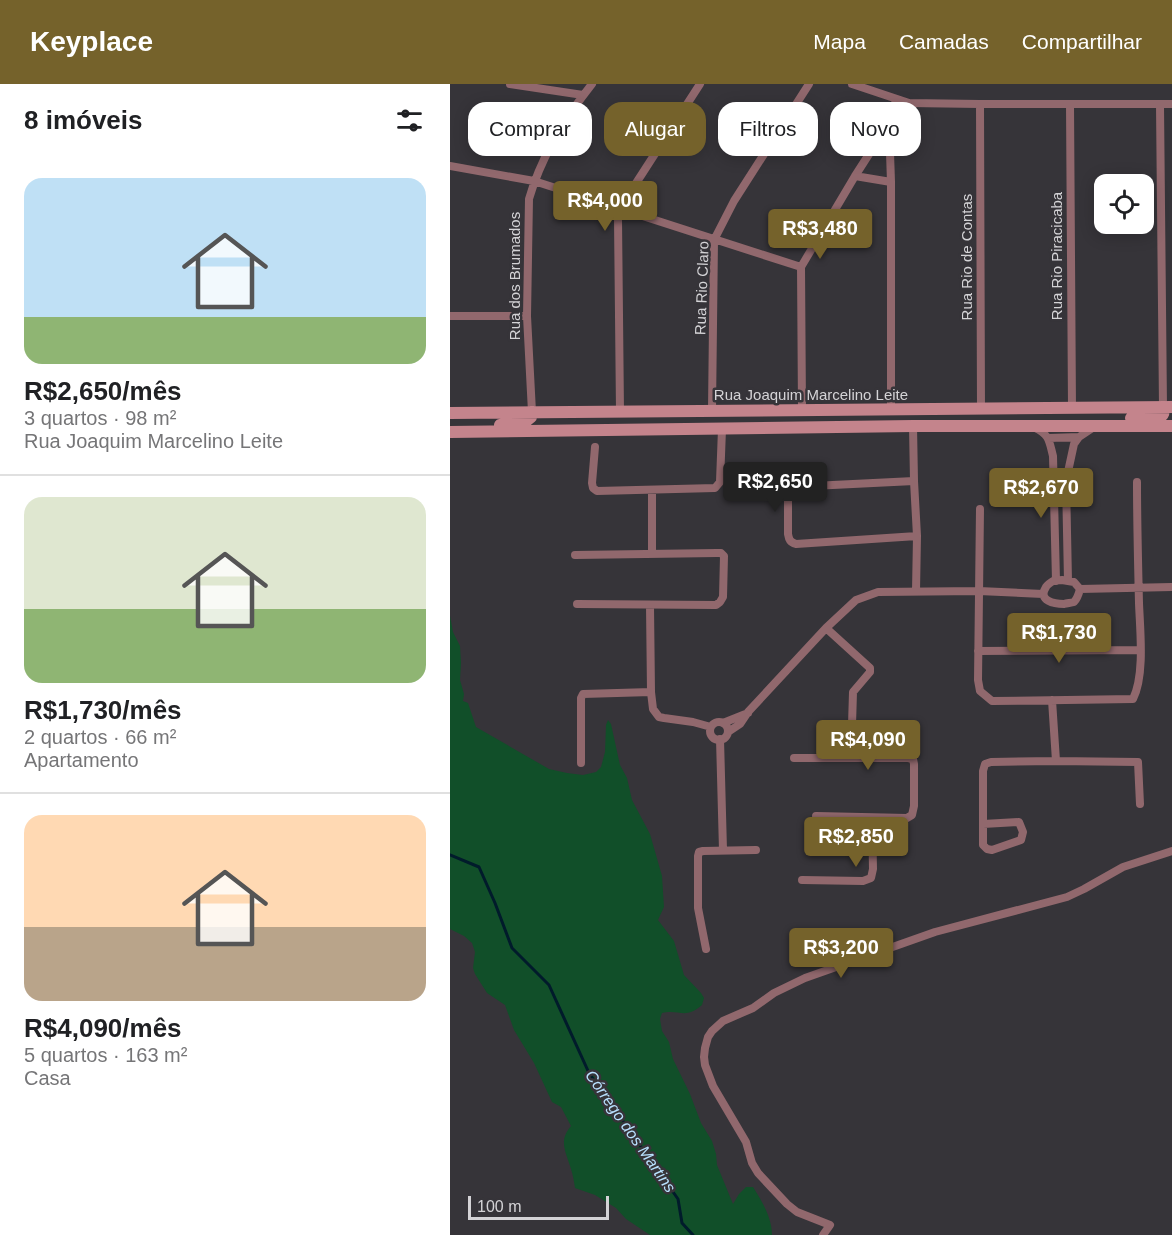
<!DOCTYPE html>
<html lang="pt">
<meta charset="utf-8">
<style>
body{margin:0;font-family:Arial,sans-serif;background:#f2f2f2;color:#202124;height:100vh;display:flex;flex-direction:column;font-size:22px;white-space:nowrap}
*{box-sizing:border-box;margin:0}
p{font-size:20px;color:#757577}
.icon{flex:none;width:33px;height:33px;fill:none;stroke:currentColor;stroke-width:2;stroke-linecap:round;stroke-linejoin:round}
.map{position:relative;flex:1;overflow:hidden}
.details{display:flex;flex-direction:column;background:#fff;width:450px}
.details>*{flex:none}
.banner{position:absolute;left:18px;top:18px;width:570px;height:54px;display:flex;gap:12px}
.fabs{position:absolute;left:644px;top:90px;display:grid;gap:12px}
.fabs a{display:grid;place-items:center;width:60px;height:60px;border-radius:12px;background:#fff;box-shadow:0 3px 15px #0003;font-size:30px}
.scale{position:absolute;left:18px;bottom:15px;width:141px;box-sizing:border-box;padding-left:6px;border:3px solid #d4d3d6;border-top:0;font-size:16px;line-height:21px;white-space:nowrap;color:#d4d3d6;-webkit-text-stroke:4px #363439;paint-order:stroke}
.price{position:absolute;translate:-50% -51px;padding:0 14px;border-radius:6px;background:#75622b;color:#fff;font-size:20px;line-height:39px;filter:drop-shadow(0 2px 3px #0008)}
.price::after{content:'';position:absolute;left:50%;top:36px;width:18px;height:14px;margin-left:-9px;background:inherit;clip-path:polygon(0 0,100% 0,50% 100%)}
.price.on{background:#222;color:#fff}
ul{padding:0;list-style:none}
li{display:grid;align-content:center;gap:12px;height:318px;padding:0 24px}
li+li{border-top:2px solid #e0e0e0}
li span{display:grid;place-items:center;height:186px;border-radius:18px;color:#555}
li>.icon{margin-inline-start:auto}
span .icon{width:108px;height:108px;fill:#fffc;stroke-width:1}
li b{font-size:26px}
h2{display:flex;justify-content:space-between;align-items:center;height:72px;padding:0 24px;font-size:26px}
.tag{padding:0 21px;border-radius:18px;background:#fff;box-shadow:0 3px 15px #0003;font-size:21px;line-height:54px}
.tag.on{background:#75622b;color:#fff}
header{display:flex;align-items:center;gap:36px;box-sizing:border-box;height:84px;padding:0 30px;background:#75622b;color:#fff}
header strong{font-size:28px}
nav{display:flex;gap:33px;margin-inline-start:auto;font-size:21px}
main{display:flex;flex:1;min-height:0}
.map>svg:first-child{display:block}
</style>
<header>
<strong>Keyplace</strong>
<nav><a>Mapa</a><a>Camadas</a><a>Compartilhar</a></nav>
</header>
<main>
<section class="details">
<h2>8 imóveis<svg class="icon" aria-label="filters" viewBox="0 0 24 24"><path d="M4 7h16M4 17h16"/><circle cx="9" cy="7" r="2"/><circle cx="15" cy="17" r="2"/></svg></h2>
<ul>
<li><span style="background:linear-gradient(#bfe0f5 75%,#8fb573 0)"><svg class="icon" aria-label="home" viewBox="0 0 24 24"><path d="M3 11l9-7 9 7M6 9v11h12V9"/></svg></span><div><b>R$2,650/mês</b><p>3 quartos · 98 m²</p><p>Rua Joaquim Marcelino Leite</p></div></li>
<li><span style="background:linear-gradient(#dfe7d0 60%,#8fb573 0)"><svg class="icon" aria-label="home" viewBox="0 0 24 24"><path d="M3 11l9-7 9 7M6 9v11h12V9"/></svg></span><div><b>R$1,730/mês</b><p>2 quartos · 66 m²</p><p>Apartamento</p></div></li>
<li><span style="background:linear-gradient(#ffd9b3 60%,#b9a48a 0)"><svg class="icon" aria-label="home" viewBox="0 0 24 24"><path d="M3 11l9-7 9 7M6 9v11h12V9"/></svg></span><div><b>R$4,090/mês</b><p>5 quartos · 163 m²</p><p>Casa</p></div></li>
</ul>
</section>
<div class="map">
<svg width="722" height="1151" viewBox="0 0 722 1151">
<rect width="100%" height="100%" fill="#363439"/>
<path fill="#114f29" d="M0 532 3 548 10 562 11 579 10 596 14 610 13 617 18 619 26 643 99 685 117 689 133 691 146 688 151 683 155 668 156 641 158 636 161 640 170 681 177 694 182 716 200 750 212 792 214 823 208 836 224 857 234 891 251 909 254 914 252 921C235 936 230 925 212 929L210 935 212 947 219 958 223 975 240 1010 251 1039 262 1057 266 1070 267 1081 283 1120 289 1110 296 1103H303C312 1117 322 1134 322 1151H200L176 1135 166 1124 145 1111 125 1104C124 1098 123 1091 121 1085 116 1068 108 1057 121 1042L111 1023 102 1018 84 979 64 946 55 921 37 909 25 890 23 884 25 868 22 859 14 852 0 845Z"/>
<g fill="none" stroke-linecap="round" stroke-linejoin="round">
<path stroke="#011b2b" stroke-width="3" d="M0 771 29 783 45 819 62 864 99 901 139 989 228 1115 232 1139 243 1151"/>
<path stroke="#91686d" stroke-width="8" d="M60 0 133 11
M402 0 459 19 530 20H722
M530 20 531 325
M620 20 622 324
M710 21 713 323
M0 82 84 97 351 183
M405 92 441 98
M0 232H77
M262 326 264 156 284 117 359 0
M352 326 351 183 405 92 439 39
M441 326V98L439 39 446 16
M170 327 168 135 170 124 250 0
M82 328 77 232 79 115C91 73 115 34 142 0
M463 342 464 397 467 452 466 507
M585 344C600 351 599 357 603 372L606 497
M599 354 629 353
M145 363 142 399 143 404 147 407 265 404 270 398 272 345
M464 397 342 403 338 409V450C339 456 340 458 346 460L467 452
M530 425 528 596 530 607 542 617 683 615C695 591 690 546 689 519 688 478 687 438 687 398
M202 470V406
M125 471 267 469H271L274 472 273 513 270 518 266 521 127 520
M612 496 624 498 630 505C629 509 627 515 624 518 621 519 617 519 614 520 605 520 587 517 596 503 596 502 601 498 603 497 603 497 611 496 612 496Z
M618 497 616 397 624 360 629 353 644 343
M630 505 722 503
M200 522 201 608 203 625 209 633 214 634 243 638 261 643
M376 544 420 584V588L403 608 401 674
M528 567 690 566
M602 616 606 677
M260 647a9 9 0 1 1 18 0a9 9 0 1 1-18 0Z
M273 639 298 629
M278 648 290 640 298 628 376 544 406 516 428 508 529 507 593 510
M270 655 273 766
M344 674H458L463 675 464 680V722L462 731 457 734 366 732
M131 679V614L133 610 201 608
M533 740 569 738 573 748 571 756 542 766 537 765 533 761V687L535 680 541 678 606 677 688 678 690 720
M352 796 413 797 421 794 423 785 422 734
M256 865 248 824V772L249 768 253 767 306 766
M373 1151 380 1141 347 1128 337 1120 308 1089 302 1079 296 1058 263 1002 255 981 254 973 255 964 258 953 262 947 273 937 303 924 324 909 355 894 485 848 617 813 634 805 673 783 722 767"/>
<path stroke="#c4848c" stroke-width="12" d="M0 329 722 323
M681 334 709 333C714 331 714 329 713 323
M50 341 76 337 81 333 82 328
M0 348 463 342H722"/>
</g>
<g text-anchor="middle" stroke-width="5" stroke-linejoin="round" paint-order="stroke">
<g font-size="15" fill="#d4d3d6" stroke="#363439">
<text transform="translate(607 172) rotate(-90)" y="5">Rua Rio Piracicaba</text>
<text transform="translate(517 173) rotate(-90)" y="5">Rua Rio de Contas</text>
<text transform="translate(65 192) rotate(-90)" y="5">Rua dos Brumados</text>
<text transform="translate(252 204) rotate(-88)" y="5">Rua Rio Claro</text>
<text x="361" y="316">Rua Joaquim Marcelino Leite</text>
</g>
<g font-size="16" font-style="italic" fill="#b8e1fe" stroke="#363439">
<text transform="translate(181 1047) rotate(55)" y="6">Córrego dos Martins</text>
</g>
</g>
</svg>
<div class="fabs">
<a><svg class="icon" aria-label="locate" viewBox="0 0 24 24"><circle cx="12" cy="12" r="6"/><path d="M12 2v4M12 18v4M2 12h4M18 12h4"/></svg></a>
</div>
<div class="scale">100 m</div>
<b class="price" style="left:155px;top:148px">R$4,000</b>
<b class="price" style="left:370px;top:176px">R$3,480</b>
<b class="price on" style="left:325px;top:429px">R$2,650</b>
<b class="price" style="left:591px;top:435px">R$2,670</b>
<b class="price" style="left:609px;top:580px">R$1,730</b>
<b class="price" style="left:418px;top:687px">R$4,090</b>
<b class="price" style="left:406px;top:784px">R$2,850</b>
<b class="price" style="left:391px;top:895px">R$3,200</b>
<div class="banner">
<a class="tag">Comprar</a>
<a class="tag on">Alugar</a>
<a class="tag">Filtros</a>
<a class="tag">Novo</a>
</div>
</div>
</main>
